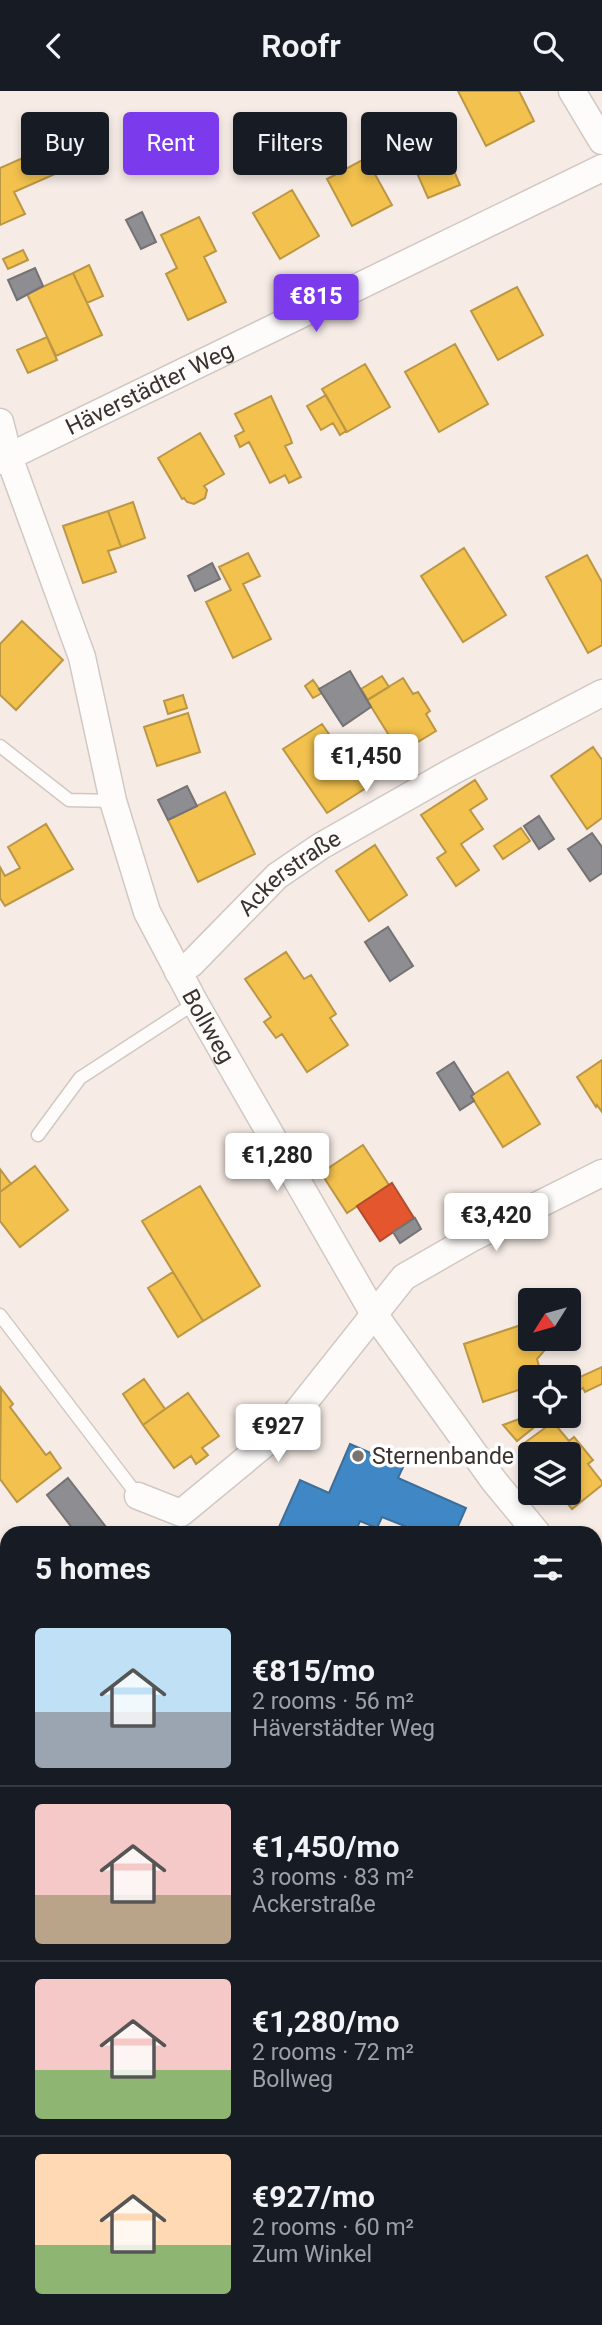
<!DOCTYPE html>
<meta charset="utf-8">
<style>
body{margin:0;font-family:Roboto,sans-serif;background:#242831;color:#f1f3f6;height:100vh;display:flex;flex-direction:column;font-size:26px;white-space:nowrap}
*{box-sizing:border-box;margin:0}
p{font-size:23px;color:#9ea1a6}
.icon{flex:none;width:38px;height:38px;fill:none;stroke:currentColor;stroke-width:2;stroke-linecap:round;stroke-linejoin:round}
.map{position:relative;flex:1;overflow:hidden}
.sheet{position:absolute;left:0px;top:1435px;width:602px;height:800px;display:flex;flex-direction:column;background:#171b24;border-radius:21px 21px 0 0;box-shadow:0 4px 10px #0003}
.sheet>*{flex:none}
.hud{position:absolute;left:21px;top:21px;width:560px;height:63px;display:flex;gap:14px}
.needle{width:46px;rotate:233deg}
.fabs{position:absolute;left:518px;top:1197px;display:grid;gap:14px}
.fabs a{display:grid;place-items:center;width:63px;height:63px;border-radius:7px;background:#171b24;box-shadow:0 4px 10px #0003;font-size:35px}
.price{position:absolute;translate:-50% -60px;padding:0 16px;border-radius:7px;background:#fff;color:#222;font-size:23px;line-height:46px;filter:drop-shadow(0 2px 4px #0008)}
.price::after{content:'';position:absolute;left:50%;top:42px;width:21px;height:16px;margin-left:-10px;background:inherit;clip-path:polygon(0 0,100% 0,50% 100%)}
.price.selected{background:#7c3aed;color:#fff}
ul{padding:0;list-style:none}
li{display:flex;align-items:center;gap:21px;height:175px;padding:0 35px}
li+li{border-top:2px solid #363941}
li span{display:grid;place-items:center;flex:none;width:196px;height:140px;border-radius:7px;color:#555}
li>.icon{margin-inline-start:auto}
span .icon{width:84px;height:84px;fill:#fffc;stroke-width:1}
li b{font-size:30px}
h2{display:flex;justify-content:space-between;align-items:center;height:84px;padding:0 35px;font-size:30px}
.pill{padding:0 24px;border-radius:7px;background:#171b24;box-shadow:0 4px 10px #0003;font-size:24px;line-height:63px}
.pill.selected{background:#7c3aed;color:#fff}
header{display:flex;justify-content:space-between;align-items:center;height:91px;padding:0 35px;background:#171b24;font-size:32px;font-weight:600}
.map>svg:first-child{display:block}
</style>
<header><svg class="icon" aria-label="back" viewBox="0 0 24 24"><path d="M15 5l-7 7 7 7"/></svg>Roofr<svg class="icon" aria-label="search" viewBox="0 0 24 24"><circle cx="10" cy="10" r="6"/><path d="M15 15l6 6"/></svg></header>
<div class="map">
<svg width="602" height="2234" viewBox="0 0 602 2234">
<rect width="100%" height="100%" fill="#f6ebe5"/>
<path fill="#f2c14e" stroke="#bb9644" stroke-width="2" d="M458 0H519L534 30 486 55Z
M437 40 460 94 428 107 405 55Z
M43 58 55 83 14 101 25 123 0 134V77Z
M366 67 392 114 352 135 327 88Z
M292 99 319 145 280 168 253 122Z
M199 126 216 160 204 166 226 211 188 229 166 183 177 177 161 144Z
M23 159 28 169 8 178 3 168Z
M89 174 103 205 87 212 73 182Z
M73 182 102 244 56 265 27 203Z
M517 196 543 244 498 269 471 220Z
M47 246 57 269 28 282 17 259Z
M455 253 488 313 439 341 405 281Z
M365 273 390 316 347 341 322 298Z
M326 304 346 340 340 344 333 332 321 339 307 315Z
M271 305 290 346 292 352 285 355 301 386 289 392 285 384 270 392 249 351 240 356 235 345 244 340 235 323Z
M200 342 224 383 204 395 207 399 205 407 194 413 187 411 184 407 182 408 158 367Z
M133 411 145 447 121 456 108 420Z
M108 420 121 456 108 460 116 481 83 492 63 435Z
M464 457 506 524 463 551 421 485Z
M248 462 260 485 243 493 271 548 233 567 206 511 231 499 219 476Z
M587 464 602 491V554L588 562 546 486Z
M22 530 63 569 16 619 0 604V553Z
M382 585 389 596 368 609 361 598Z
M403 587 413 603 418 601 430 620 426 623 436 640 400 662 367 609Z
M313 589 322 602 313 607 305 595Z
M183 604 187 617 168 623 164 610Z
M188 622 200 661 157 675 144 636Z
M322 633 366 697 327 722 283 658Z
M593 656 602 669V727L587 738 551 685Z
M475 689 487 708 470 719 483 738 461 753 479 779 456 795 437 767 446 761 421 724Z
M225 701 255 763 198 791 168 729Z
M46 733 73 778 5 815 0 807V776L5 785 20 777 8 756Z
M521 737 530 750 503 768 494 755Z
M375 754 407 804 369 830 336 780Z
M286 861 304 888 311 884 336 923 330 927 348 954 307 981 282 943 276 947 264 931 271 926 245 888Z
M602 969V1021L597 1014 596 1016 577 986Z
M508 981 540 1033 503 1056 471 1005Z
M363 1054 389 1094 347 1122 321 1082Z
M35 1075 68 1119 20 1156 0 1130V1101Z
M0 1078 11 1093 0 1101Z
M200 1095 260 1195 203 1230 142 1130Z
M173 1181 203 1230 178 1246 148 1197Z
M530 1231V1248H540L544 1260 537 1268 542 1286H530V1295L483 1311 464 1253Z
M602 1276V1293L585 1301 583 1297 569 1303V1286H563L576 1281 578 1287Z
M144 1288 165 1318 143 1334 123 1303Z
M1 1297 13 1313 10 1316 46 1364 50 1361 61 1377 17 1411 0 1388Z
M188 1302 219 1345 202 1357 208 1364 196 1373 191 1365 174 1377 143 1334Z
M530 1324 537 1334 517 1350 503 1334Z
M553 1331 569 1350 574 1346 593 1369 588 1373 602 1391V1394L572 1418 559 1402H569V1363H530V1370L519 1356Z
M0 1587 7 1592V1630L0 1642Z
M602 1835V1921L595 1924V1838Z
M5 2027 7 2029V2138L0 2130V2031Z
M107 2228H199L191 2234H112Z"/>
<path fill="#e4572e" stroke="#b14c2e" stroke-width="2" d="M392 1092 414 1127 380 1150 357 1115Z"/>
<path fill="#3f88c5" stroke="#3e6e98" stroke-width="2" d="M350 1353 403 1376 398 1387 466 1417 455 1442H422L382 1426 377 1437 360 1430 355 1442H294L279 1436 300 1389 329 1402Z"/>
<path fill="#8d8d92" stroke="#747274" stroke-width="2" d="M142 121 156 151 141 158 126 129Z
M35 177 43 195 17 209 8 189Z
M212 472 220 488 195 500 188 485Z
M350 580 371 616 343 635 319 598Z
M187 695 197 715 168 729 158 709Z
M539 725 554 748 539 758 524 735Z
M592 742 602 756V782L590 790 568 758Z
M388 836 413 875 390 890 365 851Z
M454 971 474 1003 471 1005 474 1010 460 1019 437 982Z
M415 1127 421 1138 400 1152 393 1141Z
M68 1387 106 1436 98 1442H76L47 1404Z"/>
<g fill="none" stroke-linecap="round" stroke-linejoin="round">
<g stroke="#d1c8c3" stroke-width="15">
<path id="lane" d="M0 655 69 709 113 710
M38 1044 80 987 195 912
M0 1224 138 1405
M0 1703 7 1697
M595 1804 602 1800"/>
</g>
<g stroke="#d1c8c3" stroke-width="29">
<g id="street">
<path d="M572 0 602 50"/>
<path id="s1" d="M0 331 9 366 82 566 113 710 147 821 195 912 374 1223 494 1390 537 1442"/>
<path id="s2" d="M0 370 602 77"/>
<path id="s3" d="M178 881 191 873 277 785 321 755 453 680 602 602"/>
<path d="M138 1405 181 1422 284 1337 404 1186 472 1147 602 1082"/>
<path d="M595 1512 602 1520"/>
<path d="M595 1681 602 1675"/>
<path d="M0 1916 7 1914"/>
<path d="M0 1935 7 1941"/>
<path d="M382 2228 391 2234"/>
</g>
</g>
<use href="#lane" stroke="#fefcfb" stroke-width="12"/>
<use href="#street" stroke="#fefcfb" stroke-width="26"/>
</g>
<circle fill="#7c736e" stroke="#fff" stroke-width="2.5" cx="358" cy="1365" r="7"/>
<g text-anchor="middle" stroke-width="7" stroke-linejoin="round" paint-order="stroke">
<g font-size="23" fill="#3b322e" stroke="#fff">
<text dy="8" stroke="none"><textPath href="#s2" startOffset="166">Häverstädter Weg</textPath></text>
<text dy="8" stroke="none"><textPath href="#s3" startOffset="150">Ackerstraße</textPath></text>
<text dy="8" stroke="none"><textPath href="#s1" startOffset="642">Bollweg</textPath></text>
</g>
<g font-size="23" fill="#3b322e" stroke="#fff" text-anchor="start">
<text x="372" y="1373">Sternenbande</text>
</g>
</g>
</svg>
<div class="fabs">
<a><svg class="needle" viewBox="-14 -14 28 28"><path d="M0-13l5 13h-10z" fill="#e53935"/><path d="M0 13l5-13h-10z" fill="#9ea1a6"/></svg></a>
<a><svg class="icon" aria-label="locate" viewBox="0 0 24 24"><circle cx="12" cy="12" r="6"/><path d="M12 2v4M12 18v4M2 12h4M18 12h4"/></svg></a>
<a><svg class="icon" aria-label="layers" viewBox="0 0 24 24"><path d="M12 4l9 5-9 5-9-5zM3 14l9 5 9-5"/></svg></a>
</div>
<b class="price selected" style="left:316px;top:243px">€815</b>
<b class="price" style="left:366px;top:703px">€1,450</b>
<b class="price" style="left:277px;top:1102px">€1,280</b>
<b class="price" style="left:496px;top:1162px">€3,420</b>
<b class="price" style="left:278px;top:1373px">€927</b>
<div class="hud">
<a class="pill">Buy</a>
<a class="pill selected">Rent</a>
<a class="pill">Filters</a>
<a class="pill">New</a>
</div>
<section class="sheet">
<h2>5 homes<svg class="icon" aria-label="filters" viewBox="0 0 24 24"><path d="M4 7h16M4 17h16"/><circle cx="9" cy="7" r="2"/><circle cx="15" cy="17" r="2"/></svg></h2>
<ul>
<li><span style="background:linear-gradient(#bfe0f5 60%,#9aa5b1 0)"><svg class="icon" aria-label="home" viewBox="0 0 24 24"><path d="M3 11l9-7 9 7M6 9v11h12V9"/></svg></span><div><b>€815/mo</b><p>2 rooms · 56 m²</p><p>Häverstädter Weg</p></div></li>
<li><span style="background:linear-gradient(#f6c9c9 65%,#b9a48a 0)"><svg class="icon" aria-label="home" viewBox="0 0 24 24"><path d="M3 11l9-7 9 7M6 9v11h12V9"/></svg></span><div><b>€1,450/mo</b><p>3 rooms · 83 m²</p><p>Ackerstraße</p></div></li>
<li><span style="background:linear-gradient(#f6c9c9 65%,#8fb573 0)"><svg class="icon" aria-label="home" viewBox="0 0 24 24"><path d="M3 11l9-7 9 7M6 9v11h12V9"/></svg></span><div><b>€1,280/mo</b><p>2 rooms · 72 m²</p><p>Bollweg</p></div></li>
<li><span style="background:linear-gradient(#ffd9b3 65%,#8fb573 0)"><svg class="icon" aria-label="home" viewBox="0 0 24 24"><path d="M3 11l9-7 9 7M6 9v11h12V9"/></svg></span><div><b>€927/mo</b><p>2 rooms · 60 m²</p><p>Zum Winkel</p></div></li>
</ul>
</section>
</div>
